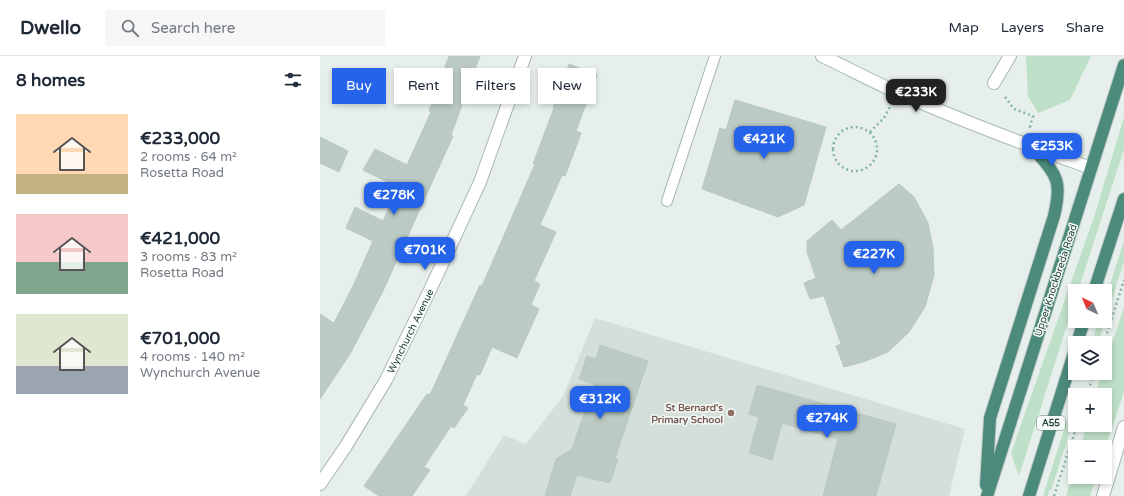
<!DOCTYPE html>
<meta charset="utf-8">
<style>
body{margin:0;font-family:"Varela Round",sans-serif;background:#f6f6f7;color:#1f2937;height:100vh;display:flex;flex-direction:column;font-size:15px;white-space:nowrap}
*{box-sizing:border-box;margin:0}
p{font-size:13px;color:#747a83}
.icon{flex:none;width:22px;height:22px;fill:none;stroke:currentColor;stroke-width:2;stroke-linecap:round;stroke-linejoin:round}
.map{position:relative;flex:1;overflow:hidden}
.side{display:flex;flex-direction:column;background:#fff;width:320px}
.side>*{flex:none}
.hud{position:absolute;left:12px;top:12px;width:380px;height:36px;display:flex;gap:8px}
.needle{width:26px;rotate:316deg}
.fabs{position:absolute;left:748px;top:228px;display:grid;gap:8px}
.fabs a{display:grid;place-items:center;width:44px;height:44px;border-radius:0px;background:#fff;box-shadow:0 2px 6px #0003;font-size:20px}
.price{position:absolute;translate:-50% -34px;padding:0 9px;border-radius:8px;background:#2563eb;color:#fff;font-size:13px;line-height:26px;filter:drop-shadow(0 1px 2px #0008)}
.price::after{content:'';position:absolute;left:50%;top:24px;width:12px;height:9px;margin-left:-6px;background:inherit;clip-path:polygon(0 0,100% 0,50% 100%)}
.price.active{background:#222;color:#fff}
ul{padding:0;list-style:none}
li{display:flex;align-items:center;gap:12px;height:100px;padding:0 16px}
li span{display:grid;place-items:center;flex:none;width:112px;height:80px;border-radius:0px;color:#555}
li>.icon{margin-inline-start:auto}
span .icon{width:48px;height:48px;fill:#fffc;stroke-width:1}
li b{font-size:17px}
h2{display:flex;justify-content:space-between;align-items:center;height:48px;padding:0 16px;font-size:17px}
.chip{padding:0 14px;border-radius:0px;background:#fff;box-shadow:0 2px 6px #0003;font-size:14px;line-height:36px}
.chip.active{background:#2563eb;color:#fff}
header{display:flex;align-items:center;gap:24px;box-sizing:border-box;height:56px;padding:0 20px;background:#fff;border-bottom:1px solid #e0e1e3}
header strong{font-size:19px}
nav{display:flex;gap:22px;margin-inline-start:auto;font-size:14px}
.search{width:280px;height:36px;background:#f6f6f7;display:flex;align-items:center;gap:10px;box-sizing:border-box;padding:0 14px;border-radius:0px;color:#747a83;font-size:15px}
main{display:flex;flex:1;min-height:0}
.map>svg:first-child{display:block}
</style>
<header>
<strong>Dwello</strong>
<div class="search"><svg class="icon" aria-label="search" viewBox="0 0 24 24"><circle cx="10" cy="10" r="6"/><path d="M15 15l6 6"/></svg>Search here</div>
<nav><a>Map</a><a>Layers</a><a>Share</a></nav>
</header>
<main>
<section class="side">
<h2>8 homes<svg class="icon" aria-label="filters" viewBox="0 0 24 24"><path d="M4 7h16M4 17h16"/><circle cx="9" cy="7" r="2"/><circle cx="15" cy="17" r="2"/></svg></h2>
<ul>
<li><span style="background:linear-gradient(#ffd9b3 75%,#c2b280 0)"><svg class="icon" aria-label="home" viewBox="0 0 24 24"><path d="M3 11l9-7 9 7M6 9v11h12V9"/></svg></span><div><b>€233,000</b><p>2 rooms · 64 m²</p><p>Rosetta Road</p></div></li>
<li><span style="background:linear-gradient(#f6c9c9 60%,#7fa58c 0)"><svg class="icon" aria-label="home" viewBox="0 0 24 24"><path d="M3 11l9-7 9 7M6 9v11h12V9"/></svg></span><div><b>€421,000</b><p>3 rooms · 83 m²</p><p>Rosetta Road</p></div></li>
<li><span style="background:linear-gradient(#dfe7d0 65%,#9aa5b1 0)"><svg class="icon" aria-label="home" viewBox="0 0 24 24"><path d="M3 11l9-7 9 7M6 9v11h12V9"/></svg></span><div><b>€701,000</b><p>4 rooms · 140 m²</p><p>Wynchurch Avenue</p></div></li>
</ul>
</section>
<div class="map">
<svg width="804" height="440" viewBox="0 0 804 440">
<rect width="100%" height="100%" fill="#e6efeb"/>
<path fill="#d4dfda" d="M275 262 645 373 629 440H146L184 379 206 388 243 340Z"/>
<path fill="#bfe0c8" d="M706 0H771L750 44 718 57 708 40Z
M804 61V93L758 235H755V244L699 420 691 397 774 161Z
M804 185V205L778 287H772L778 265H785V244Z
M804 251V336L785 393V391H760L767 369H785V339H775L782 317H785V309Z
M755 339V359L731 435 729 434 728 440H723Z
M755 408V421H776L770 440H746Z"/>
<path fill="#bbcac4" stroke="#b8c9c2" d="M129 0H160L131 79 133 80 63 235 30 298 0 343V258L14 267 33 230 53 185 26 172 35 151 63 165 78 131 43 114 55 93 87 109 111 56 109 55Z
M249 8 277 19 256 75 261 77 253 99 245 120 242 119 220 169 236 176 214 225 220 228 211 249 219 253 197 302 172 291 160 319 157 318 143 349 148 352 134 372 131 370 104 411 110 414 92 440H59L44 430 107 338 110 339 160 229 162 230 215 108H213L234 52 233 51Z
M415 44 506 71 484 149 458 161 382 133 400 72 406 74Z
M0 81 28 95 19 116 0 107Z
M579 128 594 141 608 167 613 192 614 219 605 251 589 276 568 296 543 306 524 311 516 290 521 288 504 240 490 243 484 227 496 222 487 196V185L512 164 521 174Z
M280 289 328 305 295 402 298 403 290 427 257 419 250 440H225L236 403 252 393 274 328 259 323 267 300 276 303Z
M437 329 576 368 556 440H503L518 383 462 367 452 404 429 397 439 361 429 358Z"/>
<g fill="none" stroke-linecap="round" stroke-linejoin="round">
<g stroke="#a8b8b2" stroke-width="12">
<path id="service" d="M347 145 395 0"/>
</g>
<g stroke="#a8b8b2" stroke-width="14">
<path id="minor" d="M674 27 690 0
M0 428 26 390 66 324 110 234 160 126 205 0
M783 440 804 371"/>
</g>
<g stroke="#a8b8b2" stroke-width="14">
<path id="tertiary" d="M502 0C528 12 553 26 579 37 642 65 706 89 771 112"/>
</g>
<g stroke="#c2cac8" stroke-width="14">
<path id="trunk" d="M774 235 804 143
M757 287 764 265
M666 429 670 362 734 160C743 123 736 119 713 92
M667 440 804 9
M709 440 755 294"/>
</g>
<path stroke="#86b3a5" stroke-width="2.5" stroke-dasharray="2 3" stroke-linecap="butt" d="M685 41 694 53 713 60 710 71H711
M513 93a22 22 0 1 1 44 0a22 22 0 1 1-44 0Z
M550 76 564 62 570 51
M784 287 804 224
M767 339 774 317
M734 440 757 369"/>
<use href="#service" stroke="#fff" stroke-width="10"/>
<use href="#minor" stroke="#fff" stroke-width="12"/>
<use href="#tertiary" stroke="#fff" stroke-width="12"/>
<use href="#trunk" stroke="#4c8a7c" stroke-width="12"/>
</g>
<circle fill="#8d6e63" stroke="#f7fbf9" stroke-width="1.5" cx="411" cy="357" r="4"/>
<g text-anchor="middle" stroke-width="3" stroke-linejoin="round" paint-order="stroke">
<rect fill="#f7fbf9" stroke="#637a73" stroke-width="1" x="717" y="360" width="28" height="14" rx="3"/>
<g font-size="9" font-weight="bold" fill="#24423a">
<text x="731" y="370">A55</text>
</g>
<g font-size="10" fill="#24423a" stroke="#f7fbf9">
<text transform="translate(735 224) rotate(-72)" y="4">Upper Knockbreda Road</text>
<text transform="translate(90 275) rotate(-64)" y="4">Wynchurch Avenue</text>
</g>
<g font-size="10" font-weight="bold" fill="#785e54" stroke="#f7fbf9" text-anchor="end">
<text x="403" y="355">St Bernard's<tspan x="403" dy="12">Primary School</tspan></text>
</g>
</g>
</svg>
<div class="fabs">
<a><svg class="needle" viewBox="-14 -14 28 28"><path d="M0-13l5 13h-10z" fill="#e53935"/><path d="M0 13l5-13h-10z" fill="#747a83"/></svg></a>
<a><svg class="icon" aria-label="layers" viewBox="0 0 24 24"><path d="M12 4l9 5-9 5-9-5zM3 14l9 5 9-5"/></svg></a>
<a>+</a>
<a>−</a>
</div>
<b class="price active" style="left:596px;top:57px">€233K</b>
<b class="price" style="left:444px;top:104px">€421K</b>
<b class="price" style="left:732px;top:111px">€253K</b>
<b class="price" style="left:74px;top:160px">€278K</b>
<b class="price" style="left:105px;top:215px">€701K</b>
<b class="price" style="left:554px;top:219px">€227K</b>
<b class="price" style="left:280px;top:364px">€312K</b>
<b class="price" style="left:507px;top:383px">€274K</b>
<div class="hud">
<a class="chip active">Buy</a>
<a class="chip">Rent</a>
<a class="chip">Filters</a>
<a class="chip">New</a>
</div>
</div>
</main>
